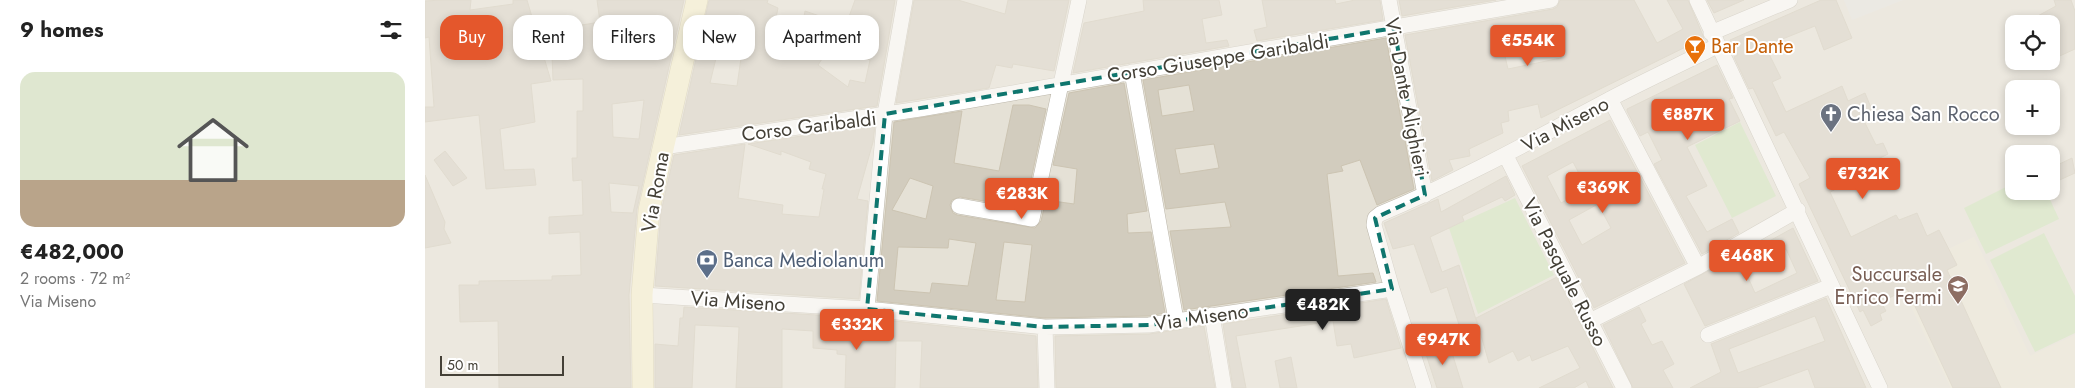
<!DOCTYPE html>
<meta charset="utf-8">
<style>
body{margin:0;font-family:Jost,sans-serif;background:#f2f2f2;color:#222;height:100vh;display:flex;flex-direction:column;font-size:19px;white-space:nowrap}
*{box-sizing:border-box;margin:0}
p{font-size:16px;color:#767676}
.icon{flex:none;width:28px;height:28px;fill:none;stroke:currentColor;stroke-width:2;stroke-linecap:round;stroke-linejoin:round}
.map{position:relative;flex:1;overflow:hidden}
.sheet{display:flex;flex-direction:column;background:#fff;width:425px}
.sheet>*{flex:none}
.top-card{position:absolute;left:15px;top:15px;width:475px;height:45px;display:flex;gap:10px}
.fabs{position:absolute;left:1580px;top:15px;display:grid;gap:10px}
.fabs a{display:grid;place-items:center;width:55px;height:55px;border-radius:10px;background:#fff;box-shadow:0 2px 8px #0003;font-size:25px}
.scale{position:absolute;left:15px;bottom:12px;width:124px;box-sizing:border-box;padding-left:5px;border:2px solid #444037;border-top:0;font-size:14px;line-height:18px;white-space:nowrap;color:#444037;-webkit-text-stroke:4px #fff;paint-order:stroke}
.price{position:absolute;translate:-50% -42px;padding:0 11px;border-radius:5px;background:#e4572c;color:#fff;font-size:16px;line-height:32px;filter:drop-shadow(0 1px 2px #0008)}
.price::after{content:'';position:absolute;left:50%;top:30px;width:15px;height:11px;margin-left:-8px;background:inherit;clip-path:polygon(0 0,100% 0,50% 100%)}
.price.on{background:#222;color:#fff}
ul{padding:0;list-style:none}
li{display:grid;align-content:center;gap:10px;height:265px;padding:0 20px}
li+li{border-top:1px solid #e0e0e0}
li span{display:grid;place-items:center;height:155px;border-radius:15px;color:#555}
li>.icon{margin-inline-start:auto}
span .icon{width:90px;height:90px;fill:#fffc;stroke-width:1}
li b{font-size:21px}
h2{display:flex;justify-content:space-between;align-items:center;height:60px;padding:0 20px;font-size:21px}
.tag{padding:0 18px;border-radius:15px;background:#fff;box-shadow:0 2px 8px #0003;font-size:18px;line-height:45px}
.tag.on{background:#e4572c;color:#fff}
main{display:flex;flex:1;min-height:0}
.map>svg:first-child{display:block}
</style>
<main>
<section class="sheet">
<h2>9 homes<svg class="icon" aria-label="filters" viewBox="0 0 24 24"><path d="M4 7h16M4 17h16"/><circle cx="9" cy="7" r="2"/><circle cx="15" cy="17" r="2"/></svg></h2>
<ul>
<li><span style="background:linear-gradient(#dfe7d0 70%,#b9a48a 0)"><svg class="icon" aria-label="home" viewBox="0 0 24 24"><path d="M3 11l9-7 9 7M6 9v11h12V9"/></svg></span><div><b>€482,000</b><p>2 rooms · 72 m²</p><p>Via Miseno</p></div></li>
</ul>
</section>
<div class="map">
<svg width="1650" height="388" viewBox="0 0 1650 388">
<rect width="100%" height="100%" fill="#f2efe7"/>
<path fill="#e5e1d6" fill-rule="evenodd" d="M0 0H1650V388H0ZM1589 24H1626V61H1589ZM1589 89H1626V126H1589ZM1589 154H1626V191H1589Z"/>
<path fill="#e9e5d2" d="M1549 237 1605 356 1650 335V388H1526L1470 274Z"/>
<path fill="#c9e2b4" d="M1315 122 1351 196 1307 218 1270 145Z
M1589 183V191H1621L1634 219 1561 254 1539 208Z
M1090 198 1129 275 1053 314 1024 228Z
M1619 233 1650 296V333L1610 352 1565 260Z"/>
<path fill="#e3e2de" d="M1419 0H1478L1427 20Z"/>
<path fill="#d2ccbe" stroke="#ccc4b2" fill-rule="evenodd" d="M17 0H46L45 10 88 4V0H102L126 81 106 84 110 122 75 129 79 170 109 169 111 185 61 189 54 115 0 122V107H9L4 37 0 38V1Z
M172 0H259L212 209 204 295 206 388H74L73 321 35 322 34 285H54V281L127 280V276L156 275 155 232 124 234V217L158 215 157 180 148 181 147 158H152V111H158V79L128 80 126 30 175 22ZM219 100 214 139 188 137 187 104ZM184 183 214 186 208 213 186 212Z
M284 0H343L342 3 353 8 351 18 377 27 380 11 421 25 430 0H470L452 106 254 135ZM405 47 445 60 440 83 425 80 423 87 393 65ZM293 50 317 51 312 86 285 83Z
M489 0H533L580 14 583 0H644L629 71 588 64 587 68 571 65 564 88 471 103Z
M718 0H794L797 15 777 19 781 43 802 40 804 46 648 73 659 23 719 11Z
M837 0H910L911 4 930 0H955L958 20 832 41 829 30 842 27Z
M974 0H1071L977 16Z
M1135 0H1209L1232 43 1258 29 1242 0H1263L1279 38 1116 118 1113 104 1083 111 1084 121 1076 123 1078 133 1044 149 1045 156 1024 160 1028 170 1007 181 980 35 1128 9 1132 7ZM1129 25 1136 58 1083 69 1075 35Z
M1282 0H1319L1289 13Z
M1396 0H1411L1427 38 1399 50 1390 26 1340 46 1356 78 1347 82 1361 112 1417 86 1423 101 1440 93 1447 110 1436 115 1451 145 1458 143 1463 154 1447 162 1451 169 1405 192 1426 237 1471 215 1474 220 1492 213 1502 236 1514 230 1532 265 1522 270 1576 388H1528L1482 289 1456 302 1461 311 1455 314 1457 320 1446 326 1438 310 1435 312 1374 184 1385 178 1359 132 1351 136 1328 88 1324 89 1309 57 1313 55 1305 40Z
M1629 0H1646L1650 11V49L1626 60V24H1598L1631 6Z
M961 38 989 189 952 205 935 160 916 166 918 171 902 174 913 276 948 273 951 282 759 310 745 231 806 227 800 202 741 209 718 80ZM764 85 769 111 737 116 733 90ZM789 144 794 168 755 174 750 149Z
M1292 65 1308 98 1304 99 1315 121 1262 147 1282 186 1261 196 1282 232 1307 219 1314 233 1277 254 1229 164 1237 160 1223 132 1215 136 1202 111V109Z
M699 83 722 211 702 214 703 233 726 232 740 313 723 316 620 318 452 301 469 122 537 111 529 163 574 171 588 105H604L621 109 600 208 535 197 527 200 525 205 528 213 532 215 610 228 616 221 621 200 649 204 652 169 628 165 644 93ZM485 178 508 186 501 219 467 210ZM524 239 551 243 543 286 507 283 505 293 469 290 473 247 523 248ZM579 242 607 245 600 302 571 300Z
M1185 120 1260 263 1169 308 1097 166ZM1148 162 1162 189 1136 203 1122 176ZM1173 204 1186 228 1157 245 1144 220Z
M450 125 448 142 432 199 443 201 434 299 230 286 236 212 249 155 320 144 313 198 358 205 357 214 394 217 399 189H397L401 174 384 169 386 162 356 151V155L323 144Z
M20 151 42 178 28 186 9 160Z
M1647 158 1650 173 1626 184V168Z
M0 175 20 222 19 229 26 243 0 248Z
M1081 176 1090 195 1080 201 1077 197 1037 216 1039 221 1005 237 1017 272 1034 265 1053 326 1036 331 1022 287 1006 293 989 244 968 249 959 223 1013 199 1016 212Z
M1368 228 1393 281 1280 326 1259 284 1313 255 1330 293 1372 273 1361 249 1343 258 1337 245Z
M1132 277 1188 388H1164L1161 381 1149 388H1114L1155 368 1143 346 1107 361 1105 355 1093 361 1088 351 1064 363 1051 318Z
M1401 298 1441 388H1390L1383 369 1331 388H1265L1296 372 1286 344ZM1390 316 1400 341 1313 373 1304 349Z
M961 299 976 348 929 358 926 344 912 346 908 321 811 336 821 388H808L798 324Z
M259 307 441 318 611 336 613 388H495L497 341H471L470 388H420L421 355 412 354V350L388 348V331L357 329V388H311L314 327 270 325 267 388H230V344L253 346 255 318H258Z
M1214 307 1221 321 1216 324 1227 345 1237 341 1249 364 1238 370 1248 388H1208L1178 325Z
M779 326 790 388H631L630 336 724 334Z
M1023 340 1038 388H1012L999 348Z
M866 357 872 388H855L850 361Z"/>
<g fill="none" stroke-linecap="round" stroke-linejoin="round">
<g stroke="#bcb7ab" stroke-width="16">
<path id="street" d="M964 0 1000 195
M1272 0 1455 388
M1286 33 1365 0
M707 72 751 320
M1185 99 1273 267
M238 147 495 109 1126 0
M1081 156 1199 388
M534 206 607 219 654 0
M967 289 999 388
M217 295 442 309 620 327 724 325 967 289 949 225 950 218 955 214C1034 181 1108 140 1183 100 1219 81 1256 64 1292 46
M442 309 460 114 480 0
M787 315 799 388
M1165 321 1273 267 1373 210
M620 327 622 388
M1283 335 1406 286"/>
</g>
<g stroke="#cdc49b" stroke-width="22">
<path id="secondary" d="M218 388 217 295 224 210 272 0"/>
</g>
<use href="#street" stroke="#fff" stroke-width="15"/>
<use href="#secondary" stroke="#f9f2ca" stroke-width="21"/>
</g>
<path d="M0 0H1650V388H0ZM969 28 1000 195 950 218 967 289 724 325 620 327 442 309 460 114Z" fill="#f2efe7" fill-opacity=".55" fill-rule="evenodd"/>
<path fill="none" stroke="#0f766e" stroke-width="4" stroke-dasharray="10 6" stroke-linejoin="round" d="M969 28 1000 195 950 218 967 289 724 325 620 327 442 309 460 114Z"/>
<defs>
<g id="bar-pin" transform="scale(1.125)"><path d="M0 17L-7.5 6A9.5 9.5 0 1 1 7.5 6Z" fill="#e8710a" stroke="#fff"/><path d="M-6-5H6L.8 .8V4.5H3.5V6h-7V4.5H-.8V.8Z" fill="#fff"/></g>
<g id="church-pin" transform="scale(1.125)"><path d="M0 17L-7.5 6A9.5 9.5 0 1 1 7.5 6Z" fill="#6b7280" stroke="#fff"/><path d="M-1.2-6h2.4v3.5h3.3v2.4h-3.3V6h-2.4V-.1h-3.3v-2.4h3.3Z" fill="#fff"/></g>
<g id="bank-pin" transform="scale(1.125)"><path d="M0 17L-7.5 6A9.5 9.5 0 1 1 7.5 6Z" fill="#5c6f8a" stroke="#fff"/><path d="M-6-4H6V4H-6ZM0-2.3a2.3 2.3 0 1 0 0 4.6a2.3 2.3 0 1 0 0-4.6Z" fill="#fff"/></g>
<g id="school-pin" transform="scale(1.125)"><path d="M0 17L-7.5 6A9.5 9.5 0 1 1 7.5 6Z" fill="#8d6e63" stroke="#fff"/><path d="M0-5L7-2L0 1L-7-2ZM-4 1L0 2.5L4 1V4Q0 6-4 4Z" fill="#fff"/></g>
</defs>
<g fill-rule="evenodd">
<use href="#bar-pin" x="1270" y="46"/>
<use href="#church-pin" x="1406" y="114"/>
<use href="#bank-pin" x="282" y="260"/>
<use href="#school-pin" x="1533" y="286"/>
</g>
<g text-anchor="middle" stroke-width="4" stroke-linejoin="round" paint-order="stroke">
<g font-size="20" fill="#c56008" stroke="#fff" text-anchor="start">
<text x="1286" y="53">Bar Dante</text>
</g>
<g font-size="20" fill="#444037" stroke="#fff">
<text transform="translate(793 58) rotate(-9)" y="7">Corso Giuseppe Garibaldi</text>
<text transform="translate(982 97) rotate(79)" y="7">Via Dante Alighieri</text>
<text transform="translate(1140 124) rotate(-28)" y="7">Via Miseno</text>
<text transform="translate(384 126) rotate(-7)" y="7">Corso Garibaldi</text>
<text transform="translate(230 192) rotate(-80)" y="7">Via Roma</text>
<text transform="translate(1140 272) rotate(63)" y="7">Via Pasquale Russo</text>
<text transform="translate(313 301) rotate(4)" y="7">Via Miseno</text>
<text transform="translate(776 317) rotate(-8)" y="7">Via Miseno</text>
</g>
<g font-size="20" fill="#5b616d" stroke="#fff" text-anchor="start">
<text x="1422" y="121">Chiesa San Rocco</text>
</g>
<g font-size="20" fill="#4e5e75" stroke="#fff" text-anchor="start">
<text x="298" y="267">Banca Mediolanum</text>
</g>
<g font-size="20" fill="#785e54" stroke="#fff" text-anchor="end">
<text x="1517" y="281">Succursale<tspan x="1517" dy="23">Enrico Fermi</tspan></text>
</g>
</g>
</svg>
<div class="fabs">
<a><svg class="icon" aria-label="locate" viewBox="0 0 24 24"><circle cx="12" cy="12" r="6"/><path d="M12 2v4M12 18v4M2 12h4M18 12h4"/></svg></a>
<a>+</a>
<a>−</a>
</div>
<div class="scale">50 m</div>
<b class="price" style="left:1103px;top:67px">€554K</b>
<b class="price" style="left:1263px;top:141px">€887K</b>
<b class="price" style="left:1438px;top:200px">€732K</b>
<b class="price" style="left:1178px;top:214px">€369K</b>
<b class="price" style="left:597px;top:220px">€283K</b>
<b class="price" style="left:1322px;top:282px">€468K</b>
<b class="price on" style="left:898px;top:331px">€482K</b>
<b class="price" style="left:432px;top:351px">€332K</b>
<b class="price" style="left:1018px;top:366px">€947K</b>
<div class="top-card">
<a class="tag on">Buy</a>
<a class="tag">Rent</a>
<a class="tag">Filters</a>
<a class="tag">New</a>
<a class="tag">Apartment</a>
</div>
</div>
</main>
